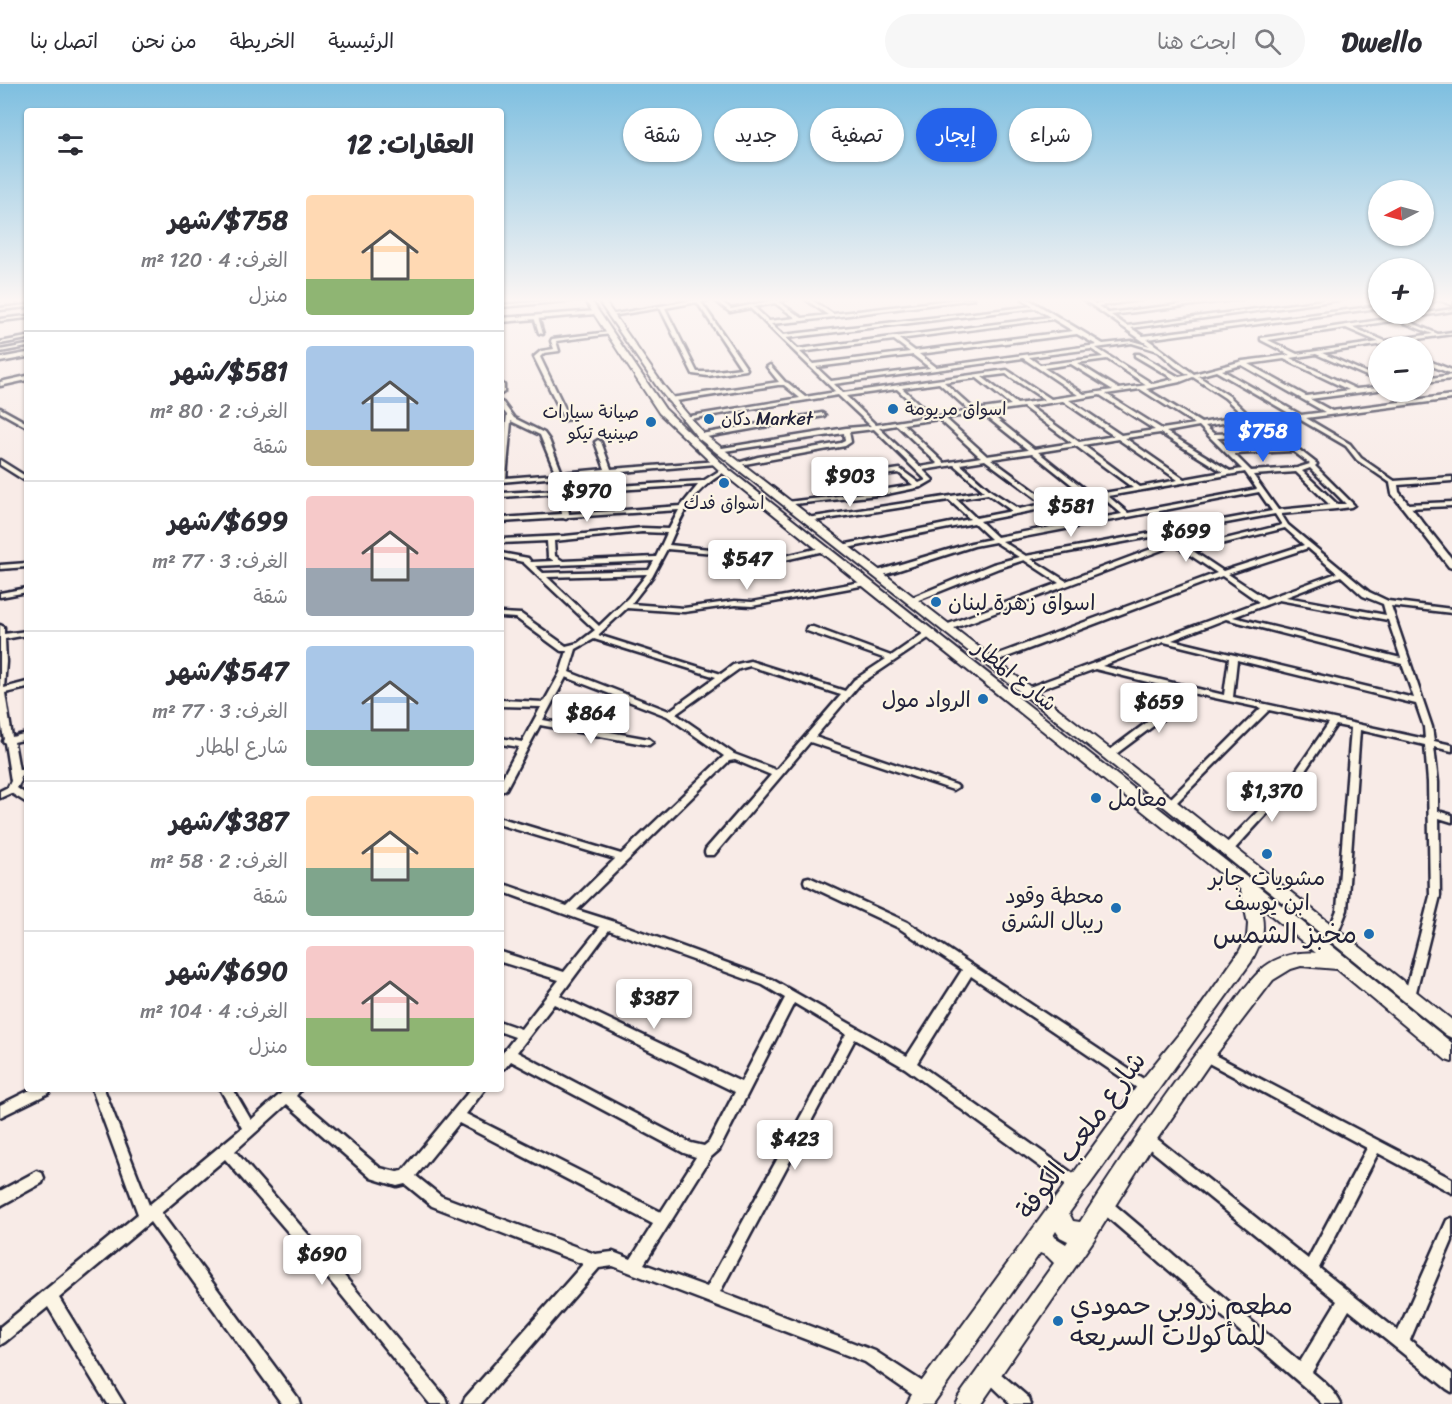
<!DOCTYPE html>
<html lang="ar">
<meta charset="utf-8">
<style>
body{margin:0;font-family:Sriracha,"Playpen Sans Arabic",sans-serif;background:#f7f7f7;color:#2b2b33;direction:rtl;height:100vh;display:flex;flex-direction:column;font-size:22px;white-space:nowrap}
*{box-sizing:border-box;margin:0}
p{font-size:20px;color:#7c7c81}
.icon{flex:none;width:33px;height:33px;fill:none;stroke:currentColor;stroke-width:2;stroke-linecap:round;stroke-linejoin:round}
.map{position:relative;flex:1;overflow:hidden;direction:ltr}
.side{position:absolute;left:24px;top:24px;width:480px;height:984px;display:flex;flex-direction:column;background:#fff;border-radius:6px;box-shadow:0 2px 4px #0004;direction:rtl}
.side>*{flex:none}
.banner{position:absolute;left:522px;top:24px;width:570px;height:54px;direction:rtl;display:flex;gap:12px}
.needle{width:39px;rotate:264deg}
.buttons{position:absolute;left:1368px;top:96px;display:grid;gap:12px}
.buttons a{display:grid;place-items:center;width:66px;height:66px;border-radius:50%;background:#fff;box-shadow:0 2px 4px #0004;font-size:30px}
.price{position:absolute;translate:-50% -51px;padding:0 14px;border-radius:6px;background:#fff;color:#222;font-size:20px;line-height:39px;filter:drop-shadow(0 2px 3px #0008)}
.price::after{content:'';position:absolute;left:50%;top:36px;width:18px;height:14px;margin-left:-9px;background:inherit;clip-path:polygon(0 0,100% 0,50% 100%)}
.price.on{background:#2563eb;color:#fff}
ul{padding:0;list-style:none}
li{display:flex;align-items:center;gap:18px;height:150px;padding:0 30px}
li+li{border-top:2px solid #e1e1e2}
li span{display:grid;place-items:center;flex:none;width:168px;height:120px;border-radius:6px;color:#555}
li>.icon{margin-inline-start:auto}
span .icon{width:72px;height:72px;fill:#fffc;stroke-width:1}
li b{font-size:26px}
h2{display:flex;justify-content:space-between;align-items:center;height:72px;padding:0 30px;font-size:26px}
.pill{padding:0 21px;border-radius:27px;background:#fff;box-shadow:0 2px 4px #0004;font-size:21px;line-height:54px}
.pill.on{background:#2563eb;color:#fff}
header{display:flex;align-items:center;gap:36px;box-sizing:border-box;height:84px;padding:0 30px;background:#fff;border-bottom:2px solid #e1e1e2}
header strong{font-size:28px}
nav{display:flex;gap:33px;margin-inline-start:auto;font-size:21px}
.search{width:420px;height:54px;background:#f7f7f7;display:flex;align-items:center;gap:15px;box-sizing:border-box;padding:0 21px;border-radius:33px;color:#7c7c81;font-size:22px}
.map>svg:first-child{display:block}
</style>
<header>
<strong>Dwello</strong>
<div class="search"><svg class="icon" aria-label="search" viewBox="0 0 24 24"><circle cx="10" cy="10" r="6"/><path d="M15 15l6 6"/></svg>ابحث هنا</div>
<nav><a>الرئيسية</a><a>الخريطة</a><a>من نحن</a><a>اتصل بنا</a></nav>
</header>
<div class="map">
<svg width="1452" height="1320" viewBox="0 0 1452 1320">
<rect width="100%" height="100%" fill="#f8ebe7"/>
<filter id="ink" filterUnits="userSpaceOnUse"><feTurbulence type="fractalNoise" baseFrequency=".0167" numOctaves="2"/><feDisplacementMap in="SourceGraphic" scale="12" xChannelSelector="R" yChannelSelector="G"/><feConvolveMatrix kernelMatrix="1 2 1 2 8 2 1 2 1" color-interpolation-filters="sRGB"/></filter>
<g filter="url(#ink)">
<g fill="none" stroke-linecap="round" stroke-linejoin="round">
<g stroke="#22223b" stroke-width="5">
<path id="minor" d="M569 215H589L501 223V221Z
M700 215H711L701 218 747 285 746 286 708 292 693 290 660 224 611 232 609 231ZM697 218 741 284 708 288H697L665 224Z
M713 215H718L731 225 775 216 788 215 779 218 802 234 828 231 805 215H810L833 230 959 215H974L802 237 771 240 783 251 1033 222 1023 215H1028L1103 260 1132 257 1150 262 1083 215H1088L1095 220 1131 215H1146L1098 222 1108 229 1227 215H1242L1111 231 1127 242 1332 215H1346L1131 244 1143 252 1378 222V224L1147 255C1163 266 1178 279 1194 290L1243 277 1290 271 1261 256V254L1452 225V227L1403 235 1438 250 1452 248V250L1322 269 1378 294V297L1316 270 1290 274 1356 305 1378 303V306L1310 315 1332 327 1452 311V315L1306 334 1350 360 1361 374 1396 398V400H1392L1357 376 1346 362 1216 287 1198 292 1229 312 1250 332 1266 340 1316 379 1317 380 1315 382 1354 421 1351 423 1336 425 1281 430 1288 441 1369 508 1388 517 1452 525V529L1391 522 1432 643 1434 657 1452 661V667L1434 663 1438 698V727L1452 731V738L1439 734 1440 812 1414 916 1410 918 1406 916 1404 913 1430 812 1428 698 1425 661 1360 646 1347 826 1336 854 1332 855 1328 854 1327 851 1337 826 1351 644 1336 641 1300 694 1231 769H1223L1222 766 1223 763 1294 690 1329 639 1269 626 1173 722H1167L1165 720 1261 624 1192 609 1168 631 1112 673H1106L1104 671 1106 669 1162 627 1184 607 1095 585 1030 609H1024L1023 607 1024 605 1259 518 1222 492 991 579H985L984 577 985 575 1217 489 1175 461 949 546H943L942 544 943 542 1059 499 1024 476 999 484 911 519H908V515L993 480 1019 473 995 458 974 462 880 492H874L873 490 874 488 971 459 991 455 974 439 842 465 839 463 842 461 970 435 949 416 807 438 804 436 807 434 984 407 954 381 923 386 933 396 921 403 887 410 785 421V419L787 418 863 409 913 401 899 389 828 398 827 397 830 395 900 385 919 399 926 396 874 345 849 348 851 358 845 362 734 382V380L758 373 841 359 845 357 844 349 718 368 715 366 716 365 846 344 871 342 838 311 683 336V334L685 333 800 314 784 301H778L670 318 667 316 670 314 779 298 767 283 770 281 785 298 788 299 805 313 836 308 750 224 730 228ZM775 219 796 234 769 237 754 223ZM1036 224 1050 233 798 265 786 254ZM1053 235 1073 247 915 267 899 255ZM1397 236 1433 250 1385 257 1352 243ZM1346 244 1379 258 1297 270 1268 256ZM1077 250 1097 261 936 283 919 270ZM894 256 910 268 813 280 800 268ZM1132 259 1158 267 1175 282 1189 291 1179 293 1139 270H1135V272L1174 295 1153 300 1096 264ZM1091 265 1103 273 1040 281 1029 273ZM913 271 930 284 831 297 816 283ZM1023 274 1078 311 1051 315 1007 286 843 309 834 300ZM1107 275 1147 301 1119 305 1077 279ZM1284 275 1349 306 1306 312 1248 280ZM1071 280 1113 306 1084 310 1044 284ZM1242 281 1325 328 1301 331 1222 286ZM1006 290 1045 316 1017 320 982 293ZM1193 293 1225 314 1244 332 1201 339 1146 305 1180 298ZM977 294 1011 321 975 326 944 298ZM939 299 970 327 933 333 902 304ZM897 305 927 333 876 341 846 312ZM1140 305 1195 340 1162 345 1106 310ZM1100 311 1155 346 1121 351 1069 316ZM1063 317 1114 352 1079 358 1029 322ZM1023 323 1072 359 1034 365 988 328ZM982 329 1028 366 987 372 945 334ZM939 335 978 371 981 373 944 379 903 340ZM1247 335 1262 342 1270 348 1214 350 1205 342ZM897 341 938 380 920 383 879 344ZM1199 342 1242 385 1230 387 1166 348ZM1160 349 1223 388 1184 395 1125 354ZM1274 352 1289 364 1230 366 1217 354ZM1118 355 1178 396 1140 403 1083 361ZM1076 362 1133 404 1092 411 1038 368ZM1293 367 1310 380 1297 384 1251 387 1234 370ZM1032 369 1086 412 1051 419 991 375ZM985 376 1044 420 1019 425 991 407 960 380ZM1310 384 1346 420H1337L1302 387ZM1245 388 1257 405 1128 429 1108 412ZM1296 388 1330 421 1278 426 1253 391ZM1259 408 1272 427 1026 472 1002 457ZM988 410 1012 427 976 434 956 415ZM1102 413 1122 430 997 453 980 437ZM1275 430 1282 441 1189 464 1174 455H1170L1169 456 1170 458 1066 497 1031 475ZM1285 444 1304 461 1223 487 1193 467ZM1308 464 1337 489 1266 515 1228 490ZM1341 492 1363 512 1383 520 1386 531 1286 513ZM1279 516 1388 536 1401 574 1233 533ZM1226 535 1402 580 1414 614 1172 556ZM1164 558 1229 574 1224 611 1102 582ZM1237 576 1416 620 1424 643 1425 655 1233 613Z
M1433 215H1444L1424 219V217Z
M27 221V223L0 226V224Z
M27 232V234L0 237V235Z
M536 232 538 233 543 250 539 249 534 233Z
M609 248H611V250L556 257 559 267 544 269 540 273 570 335 565 336 534 273 541 267 554 265 551 257 552 255Z
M27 253V255L0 260V258Z
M27 261V263L0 268V266Z
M27 269V273L0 278V274Z
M1424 275 1452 286V290L1424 279Z
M1452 291V295L1424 298V295Z
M501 299 504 301V308L501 310Z
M501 318 503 319 514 334 544 349 549 356 562 389 605 385 595 358 598 356 601 358 611 385 718 377V379L716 380 563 393 565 405 703 397 722 385H726V387C692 408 684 426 669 461L730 467 735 472V479L742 482 824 463 828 465 824 467 741 486 728 482 726 470 667 465 652 493 631 520 684 524 735 517 752 518 866 497 870 499 866 501 752 522 735 521 684 528 627 524 598 551 721 590 733 581 750 577 845 607 854 596 886 575 807 547 806 545 807 543H813L891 572 927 547H933L934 549 933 551 860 600 815 653 956 701 958 703 953 706 950 705 810 658 714 771H706L705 768 706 765 771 691 735 676 729 677 577 826 612 837 771 895 907 972 962 886 899 844 805 800 804 797 805 794 809 793 907 838 1151 1000 1153 1004 1151 1008 1147 1010 1143 1008 971 892 917 979 1082 1096 1084 1101 1082 1106 1077 1108 1072 1106 905 984 855 955 720 1208 875 1267 932 1304 934 1310 932 1316 926 1318 920 1316 865 1278 613 1182 599 1184 481 1320H463L465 1314 583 1180 432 1122 405 1100 397 1102 371 1094 287 1020 235 1067 341 1188 446 1314 448 1320H430L331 1198 225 1075 161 1129 298 1314 300 1320H282L150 1138 59 1214 124 1320H107L48 1223 5 1258 0 1261V1243L138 1130 92 1005H104L149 1121 242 1044 220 1005H233L251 1036 286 1005H301L296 1012 380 1084 397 1088 403 1087 471 1005H485L466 1030 661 1128 696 1073 684 1069 511 977 505 984 501 985V971L515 953 501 948V938L521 945 559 896 501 878V868L564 888 600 843 501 807V799L567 822 615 775 501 741V734L621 770 724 672 667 632 566 593 543 636 649 655 653 658 649 661 540 641 506 705 501 708V696L519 663 501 660V654L522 658 541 623 501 622V616L544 618 560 589 567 567H561L516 534 501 533V529L521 530 566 562 578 559 595 546 523 478 501 473V469L528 474 531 478 554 477 548 473 547 457 501 459V455L565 452 642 444 669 445 679 426 569 433 566 435 563 434 501 438V434L562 430 559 409 501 413V409L559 406 557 393 501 398V384L507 331 501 324ZM511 337 540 351 556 390 506 394ZM698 401 681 422 569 430 566 409ZM642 448 667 449 656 473 563 477 555 472 554 457ZM654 477 649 486 543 489 535 482ZM647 490 628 514 599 542 547 493ZM594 555 716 593 669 627 569 588 576 565ZM750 582 841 611 776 686 734 670 676 630 739 585ZM609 846 763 901 785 914 741 998 560 912ZM794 919 846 950 707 1203 644 1180 711 1073 719 1066ZM554 920 735 1008 709 1058 704 1062 691 1059 517 968ZM459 1039 653 1140 631 1175 613 1168 595 1170 441 1112 416 1092Z
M0 324 27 339V343L0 328Z
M822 329 825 331 824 332 701 354 698 352 701 350Z
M0 376 27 393V398L0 381Z
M1452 418V422L1407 424 1404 422 1407 420Z
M27 479V483L0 485V481Z
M27 504V508L0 513V509Z
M0 541 4 543V550L27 547V551L5 555 6 578 4 604 27 598V604L5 609 12 653 27 649V655L14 658 19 686 27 684V690L20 692 21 697 17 704 27 711V719L11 709 0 714V707L8 703 11 697 5 659 3 657 4 655 0 632Z
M1205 966 1452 1095V1109L1378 1069 1319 1184 1398 1247 1447 1136 1452 1134V1157L1410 1256 1452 1290V1308L1447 1305 1349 1226 1312 1288C1323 1297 1335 1307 1341 1320H1323L1316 1313 1099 1126 1097 1121 1099 1116 1104 1114 1109 1116 1300 1278 1337 1217 1141 1058 1139 1054 1141 1050 1146 1048 1151 1050 1308 1175 1367 1064 1201 975 1199 971 1201 967Z
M32 1005H51L49 1009 0 1033V1021Z
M37 1087 42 1089 44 1094 42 1099 0 1122V1107Z
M989 1281 994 1284 1029 1314 1031 1320H1011L984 1294 981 1289 984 1284Z"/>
</g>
<g stroke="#22223b" stroke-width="5">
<path id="tertiary" d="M1440 215 1452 217V221L1440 216Z
M597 227 595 230 501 238V234Z
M27 292V296L0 302V298Z
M1452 393V397L1398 401 1399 408 1452 475V484L1449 483 1392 410 1390 399 1394 397Z"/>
</g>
<g stroke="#22223b" stroke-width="4">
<path id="primary" d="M584 215H590L665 325 727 384 1254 799 1452 959V978L1446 976 1337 885 1301 882 1291 885 1273 896 1211 977 1153 1061 1093 1157 981 1320H955L959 1312 1054 1179 1047 1172 1040 1169 933 1320H907L911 1312 1140 998 1196 929 1239 868 1247 853 1248 840 1241 806 721 388 659 329ZM1260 822 1316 869C1297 867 1275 873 1261 886 1245 901 1232 922 1219 940 1169 1003 1124 1070 1080 1138L1073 1137 1069 1129 1251 878C1263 855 1266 847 1260 822ZM1056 1147 1060 1153 1068 1157 1066 1160 1053 1152Z
M597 215H603L663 301 704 350 1114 668 1452 936V954L1446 951 1104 674 698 354 658 304Z"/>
</g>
<use href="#minor" fill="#fcf5e5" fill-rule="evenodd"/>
<use href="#tertiary" fill="#fcf5e5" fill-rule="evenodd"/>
<use href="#primary" fill="#fcf5e5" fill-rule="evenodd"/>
</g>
</g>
<linearGradient id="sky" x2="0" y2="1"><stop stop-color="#7ebfe0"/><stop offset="0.54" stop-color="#fcf6f4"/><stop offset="1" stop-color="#fcf6f4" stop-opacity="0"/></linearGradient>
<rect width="1452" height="400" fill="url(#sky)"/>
<g fill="#1f6fb2" stroke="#fcf5e5" stroke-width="2">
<circle cx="893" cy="325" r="6"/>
<circle cx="709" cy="335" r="6"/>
<circle cx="651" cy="338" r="6"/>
<circle cx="724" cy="399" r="6"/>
<circle cx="936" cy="518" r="6"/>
<circle cx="983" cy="615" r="6"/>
<circle cx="1096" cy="714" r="6"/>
<circle cx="1267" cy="770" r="6"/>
<circle cx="1116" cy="824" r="6"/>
<circle cx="1369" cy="850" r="6"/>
<circle cx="1058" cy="1237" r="6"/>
</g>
<g text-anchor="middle" stroke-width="4.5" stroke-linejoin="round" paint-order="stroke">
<g font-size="18" fill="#22223b" stroke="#fcf5e5" text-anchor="start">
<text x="905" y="331">اسواق مريومة</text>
<text x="639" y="334" text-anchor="end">صيانة سيارات<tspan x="639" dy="21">صينيه تيكو</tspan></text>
<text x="721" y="341">دكان Market</text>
<text x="724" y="425" text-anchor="middle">اسواق فدك</text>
</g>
<g font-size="22" fill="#22223b" stroke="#fcf5e5" text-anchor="start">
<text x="948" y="526">اسواق زهرة لبنان</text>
<text x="971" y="623" text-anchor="end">الرواد مول</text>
<text x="1108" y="722">معامل</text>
<text x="1267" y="801" text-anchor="middle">مشويات جابر<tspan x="1267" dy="25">ابن يوسف</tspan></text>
<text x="1104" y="819" text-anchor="end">محطة وقود<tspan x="1104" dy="25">ريبال الشرق</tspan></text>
</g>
<g font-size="22" fill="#22223b" stroke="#fcf5e5">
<text transform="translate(1016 591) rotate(39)" y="8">شارع المطار</text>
</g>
<g font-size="27" fill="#22223b" stroke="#fcf5e5" text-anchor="end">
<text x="1357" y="859">مخبز الشمس</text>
<text x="1070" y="1230" text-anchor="start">مطعم زروبي حمودي<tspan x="1070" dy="31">للمأكولات السريعه</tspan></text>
</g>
<g font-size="27" fill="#22223b" stroke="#fcf5e5">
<text transform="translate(1081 1051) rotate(-54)" y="9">شارع ملعب الكوفة</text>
</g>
</g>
</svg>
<div class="buttons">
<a><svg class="needle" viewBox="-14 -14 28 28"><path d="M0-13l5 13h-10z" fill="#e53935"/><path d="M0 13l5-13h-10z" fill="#7c7c81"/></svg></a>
<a>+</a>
<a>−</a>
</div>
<b class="price on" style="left:1263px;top:379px">$758</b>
<b class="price" style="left:850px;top:424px">$903</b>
<b class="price" style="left:587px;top:439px">$970</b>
<b class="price" style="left:1071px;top:454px">$581</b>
<b class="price" style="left:1186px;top:479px">$699</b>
<b class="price" style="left:747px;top:507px">$547</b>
<b class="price" style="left:1159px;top:650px">$659</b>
<b class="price" style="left:591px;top:661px">$864</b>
<b class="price" style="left:1272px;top:739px">$1,370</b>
<b class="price" style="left:654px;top:946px">$387</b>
<b class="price" style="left:795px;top:1087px">$423</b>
<b class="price" style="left:322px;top:1202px">$690</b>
<div class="banner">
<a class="pill">شراء</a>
<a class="pill on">إيجار</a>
<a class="pill">تصفية</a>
<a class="pill">جديد</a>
<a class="pill">شقة</a>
</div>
<section class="side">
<h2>العقارات: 12<svg class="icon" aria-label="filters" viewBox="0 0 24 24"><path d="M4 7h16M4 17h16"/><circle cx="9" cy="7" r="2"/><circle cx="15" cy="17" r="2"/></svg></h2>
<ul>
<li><span style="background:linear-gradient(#ffd9b3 70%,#8fb573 0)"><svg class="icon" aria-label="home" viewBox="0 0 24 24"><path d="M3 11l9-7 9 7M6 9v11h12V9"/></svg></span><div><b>$758/شهر</b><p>الغرف: 4 · 120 m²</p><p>منزل</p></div></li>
<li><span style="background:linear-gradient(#a9c7e8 70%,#c2b280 0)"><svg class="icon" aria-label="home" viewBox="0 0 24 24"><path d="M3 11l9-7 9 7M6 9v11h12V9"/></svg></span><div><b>$581/شهر</b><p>الغرف: 2 · 80 m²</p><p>شقة</p></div></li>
<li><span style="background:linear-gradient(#f6c9c9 60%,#9aa5b1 0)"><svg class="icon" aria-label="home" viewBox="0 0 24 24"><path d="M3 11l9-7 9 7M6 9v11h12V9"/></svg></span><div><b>$699/شهر</b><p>الغرف: 3 · 77 m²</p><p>شقة</p></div></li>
<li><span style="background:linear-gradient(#a9c7e8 70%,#7fa58c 0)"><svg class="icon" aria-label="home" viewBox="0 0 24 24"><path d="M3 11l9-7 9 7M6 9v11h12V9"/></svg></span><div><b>$547/شهر</b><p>الغرف: 3 · 77 m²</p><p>شارع المطار</p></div></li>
<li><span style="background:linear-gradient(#ffd9b3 60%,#7fa58c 0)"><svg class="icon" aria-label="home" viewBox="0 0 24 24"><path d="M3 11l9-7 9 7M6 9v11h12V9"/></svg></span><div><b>$387/شهر</b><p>الغرف: 2 · 58 m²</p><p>شقة</p></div></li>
<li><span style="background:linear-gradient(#f6c9c9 60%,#8fb573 0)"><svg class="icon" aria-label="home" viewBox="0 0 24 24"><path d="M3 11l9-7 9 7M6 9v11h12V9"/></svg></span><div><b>$690/شهر</b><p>الغرف: 4 · 104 m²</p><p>منزل</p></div></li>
</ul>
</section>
</div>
